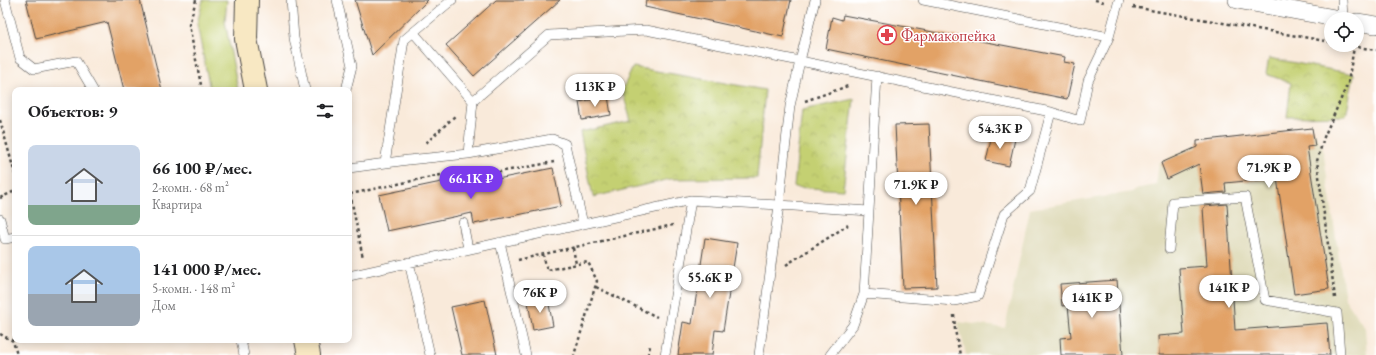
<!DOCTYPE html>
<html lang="ru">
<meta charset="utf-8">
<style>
body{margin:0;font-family:"EB Garamond",serif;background:#f2f2f2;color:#202124;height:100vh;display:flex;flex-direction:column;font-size:15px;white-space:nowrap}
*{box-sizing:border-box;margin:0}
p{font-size:13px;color:#757577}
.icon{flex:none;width:22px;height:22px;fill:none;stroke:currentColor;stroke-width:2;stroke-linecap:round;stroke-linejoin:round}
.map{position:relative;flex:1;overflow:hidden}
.sheet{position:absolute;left:12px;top:87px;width:340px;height:256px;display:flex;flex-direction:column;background:#fff;border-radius:8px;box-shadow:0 2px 10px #0003}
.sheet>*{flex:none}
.controls{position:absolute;left:1324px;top:12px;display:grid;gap:8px}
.controls a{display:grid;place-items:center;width:40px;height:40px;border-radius:50%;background:#fff;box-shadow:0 2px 10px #0003;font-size:20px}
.price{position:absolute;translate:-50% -34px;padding:0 9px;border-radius:14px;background:#fff;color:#222;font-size:13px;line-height:26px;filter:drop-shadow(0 1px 2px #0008)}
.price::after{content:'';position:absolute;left:50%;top:24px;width:12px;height:9px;margin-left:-6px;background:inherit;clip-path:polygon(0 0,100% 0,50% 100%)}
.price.on{background:#7c3aed;color:#fff}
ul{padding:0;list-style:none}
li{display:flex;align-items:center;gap:12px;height:100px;padding:0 16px}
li+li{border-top:1px solid #e0e0e0}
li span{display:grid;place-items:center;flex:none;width:112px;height:80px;border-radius:8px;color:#555}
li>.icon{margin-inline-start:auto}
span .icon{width:48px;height:48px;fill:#fffc;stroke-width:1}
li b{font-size:17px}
h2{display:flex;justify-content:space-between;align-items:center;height:48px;padding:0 16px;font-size:17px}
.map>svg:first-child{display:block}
</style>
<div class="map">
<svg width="1376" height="355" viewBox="0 0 1376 355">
<defs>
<pattern id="park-crowns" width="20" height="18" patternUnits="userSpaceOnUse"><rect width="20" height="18" fill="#c4d072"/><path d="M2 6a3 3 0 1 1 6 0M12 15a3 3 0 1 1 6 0" fill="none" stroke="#a9b363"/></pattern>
</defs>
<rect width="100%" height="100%" fill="#fff"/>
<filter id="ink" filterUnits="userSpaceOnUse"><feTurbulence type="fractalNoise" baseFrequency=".025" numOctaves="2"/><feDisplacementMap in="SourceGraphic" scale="8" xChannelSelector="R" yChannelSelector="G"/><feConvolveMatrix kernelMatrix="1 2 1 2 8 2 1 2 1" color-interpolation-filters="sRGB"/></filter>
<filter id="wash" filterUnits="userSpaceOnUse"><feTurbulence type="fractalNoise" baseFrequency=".012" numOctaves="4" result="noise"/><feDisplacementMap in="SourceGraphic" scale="16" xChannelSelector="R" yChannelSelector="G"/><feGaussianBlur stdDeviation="0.9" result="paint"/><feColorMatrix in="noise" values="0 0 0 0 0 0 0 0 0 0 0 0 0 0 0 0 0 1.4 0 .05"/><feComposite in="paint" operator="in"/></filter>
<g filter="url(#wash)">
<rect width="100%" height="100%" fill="#f9eada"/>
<path fill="#e0dcbb" d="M1312 128 1323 149 1345 299 1365 328 1367 355H966L958 322 1005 328 1030 209 1132 192 1136 189 1156 185 1159 163 1197 145V141Z"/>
<path fill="#c4d072" stroke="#787e4e" d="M203 0H227L225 21 238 90H210L197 24Z"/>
<path fill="url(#park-crowns)" stroke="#787e4e" d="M1269 58 1354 74 1346 116 1287 117 1291 83 1266 74Z
M633 67 765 90 757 178 670 179 593 197 580 132 631 121 622 90Z
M854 99 843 190 794 187 802 110Z"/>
<g id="blocks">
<path fill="#e2a266" d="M26 0H140L162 90H124L107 22 36 39Z
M355 0H428L372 55Z
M496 0H560L474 76 446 45Z
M646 0H791L783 37 645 7Z
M843 15 1065 57 1064 62 1075 64 1067 99 826 49 832 17 842 20Z
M608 96 611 115 582 120 579 102Z
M929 124 937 287 903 288 895 125Z
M1312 128 1315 146 1307 147 1329 289 1294 294 1277 178 1225 183 1226 192 1203 194 1199 164 1167 179 1161 163 1197 147V141Z
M992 134 1015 139 1009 166 986 161Z
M553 168 561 206 474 224 472 213 387 231 379 195 465 177 467 185Z
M1227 204 1235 330 1327 323 1330 355H1159L1158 336 1184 334 1179 268 1207 266 1203 208 1205 207 1204 206Z
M705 238 737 243 723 331 715 330 712 355H678L683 322 692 324Z
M1117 280 1123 355H1061L1060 338 1071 337 1068 305 1062 306 1060 284Z
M548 299 553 326 533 330 528 302Z
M485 300 497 355H462L451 307Z"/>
</g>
</g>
<g filter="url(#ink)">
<use href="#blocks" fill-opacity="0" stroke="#4a4845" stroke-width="1"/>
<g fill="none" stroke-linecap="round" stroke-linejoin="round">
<g stroke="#4a4845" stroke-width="10">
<path id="service" d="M5 0 20 58 34 69 76 61 93 90
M291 0 294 38 305 90
M337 0 352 66 346 90
M815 0 800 61 1051 112 1080 121 1088 81 1109 37 1119 0
M923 0 1109 37
M1342 0 1343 19
M413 32 473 101
M468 154 473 101 549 35 646 30 800 61 790 106 779 205 869 211 864 294 954 301 978 296 1004 214 1030 191 1051 112
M385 163 404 40 452 0
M349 168 408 160 468 154 552 139 565 144 583 224
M869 211 877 76
M0 219 5 239 15 237
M463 223 468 249
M500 242 526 355
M1169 249 1173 202 1245 197 1265 300 1337 313 1340 355
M409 262 430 355
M349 276 691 200 779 205 759 355
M241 340 244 355
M665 355 691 200
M830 355 853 325 864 294"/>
</g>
<g stroke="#4a4845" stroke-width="18">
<path id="minor" d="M1237 0 1340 19
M1357 22 1376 25"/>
</g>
<g stroke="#4a4845" stroke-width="24">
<path id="secondary" d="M247 0 246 39 256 90
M306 340 309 355"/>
</g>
<path stroke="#4a4845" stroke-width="2.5" stroke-dasharray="3 3" stroke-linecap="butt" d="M196 0 189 25 202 90
M1095 0 1104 2
M1133 7 1331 42
M1346 45 1376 50
M805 101 848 86
M0 120 15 174
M426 143 456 115
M480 167 483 175 554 162
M349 188 363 258
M350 194 455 172
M0 198 15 191
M573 248 576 264
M543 254 547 270 588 262 597 281 574 355
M518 260 673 225
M786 265 848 225
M596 287 657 317
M1335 298 1317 161 1324 137 1348 83 1354 47
M954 315 955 330 960 355
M0 334 13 341 17 355
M648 355 650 346"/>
<use href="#service" stroke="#fff" stroke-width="9"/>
<use href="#minor" stroke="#fff" stroke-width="17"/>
<use href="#secondary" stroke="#f8e8c3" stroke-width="22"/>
</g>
</g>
<defs>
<g id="pharmacy-ring" transform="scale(1)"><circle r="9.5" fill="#fff" stroke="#e0444e" stroke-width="1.5"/><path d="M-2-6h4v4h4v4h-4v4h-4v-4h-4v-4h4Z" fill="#e0444e"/></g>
</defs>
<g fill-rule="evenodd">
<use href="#pharmacy-ring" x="887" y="35"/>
</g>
<g text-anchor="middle" stroke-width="3" stroke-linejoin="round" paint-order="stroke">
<g font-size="16" fill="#be3a42" stroke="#fff" text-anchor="start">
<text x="901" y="41">Фармакопейка</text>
</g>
</g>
</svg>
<div class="controls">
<a><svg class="icon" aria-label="locate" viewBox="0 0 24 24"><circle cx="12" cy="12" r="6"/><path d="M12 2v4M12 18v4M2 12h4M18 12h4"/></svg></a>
</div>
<b class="price" style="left:595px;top:108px">113K ₽</b>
<b class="price" style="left:1000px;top:150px">54.3K ₽</b>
<b class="price" style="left:1269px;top:189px">71.9K ₽</b>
<b class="price on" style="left:471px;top:200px">66.1K ₽</b>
<b class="price" style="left:916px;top:206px">71.9K ₽</b>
<b class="price" style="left:710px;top:299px">55.6K ₽</b>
<b class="price" style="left:1229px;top:309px">141K ₽</b>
<b class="price" style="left:540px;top:314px">76K ₽</b>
<b class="price" style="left:1092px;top:319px">141K ₽</b>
<section class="sheet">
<h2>Объектов: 9<svg class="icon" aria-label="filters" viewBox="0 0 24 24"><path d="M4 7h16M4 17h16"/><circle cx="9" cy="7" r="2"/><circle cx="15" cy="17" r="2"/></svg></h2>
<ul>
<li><span style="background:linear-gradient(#c9d6e8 75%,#7fa58c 0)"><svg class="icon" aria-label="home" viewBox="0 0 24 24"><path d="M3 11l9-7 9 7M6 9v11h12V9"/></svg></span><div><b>66 100 ₽/мес.</b><p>2-комн. · 68 m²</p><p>Квартира</p></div></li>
<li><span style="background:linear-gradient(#a9c7e8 60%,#9aa5b1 0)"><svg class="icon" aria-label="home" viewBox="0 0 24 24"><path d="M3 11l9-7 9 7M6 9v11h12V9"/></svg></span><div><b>141 000 ₽/мес.</b><p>5-комн. · 148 m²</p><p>Дом</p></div></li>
</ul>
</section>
</div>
